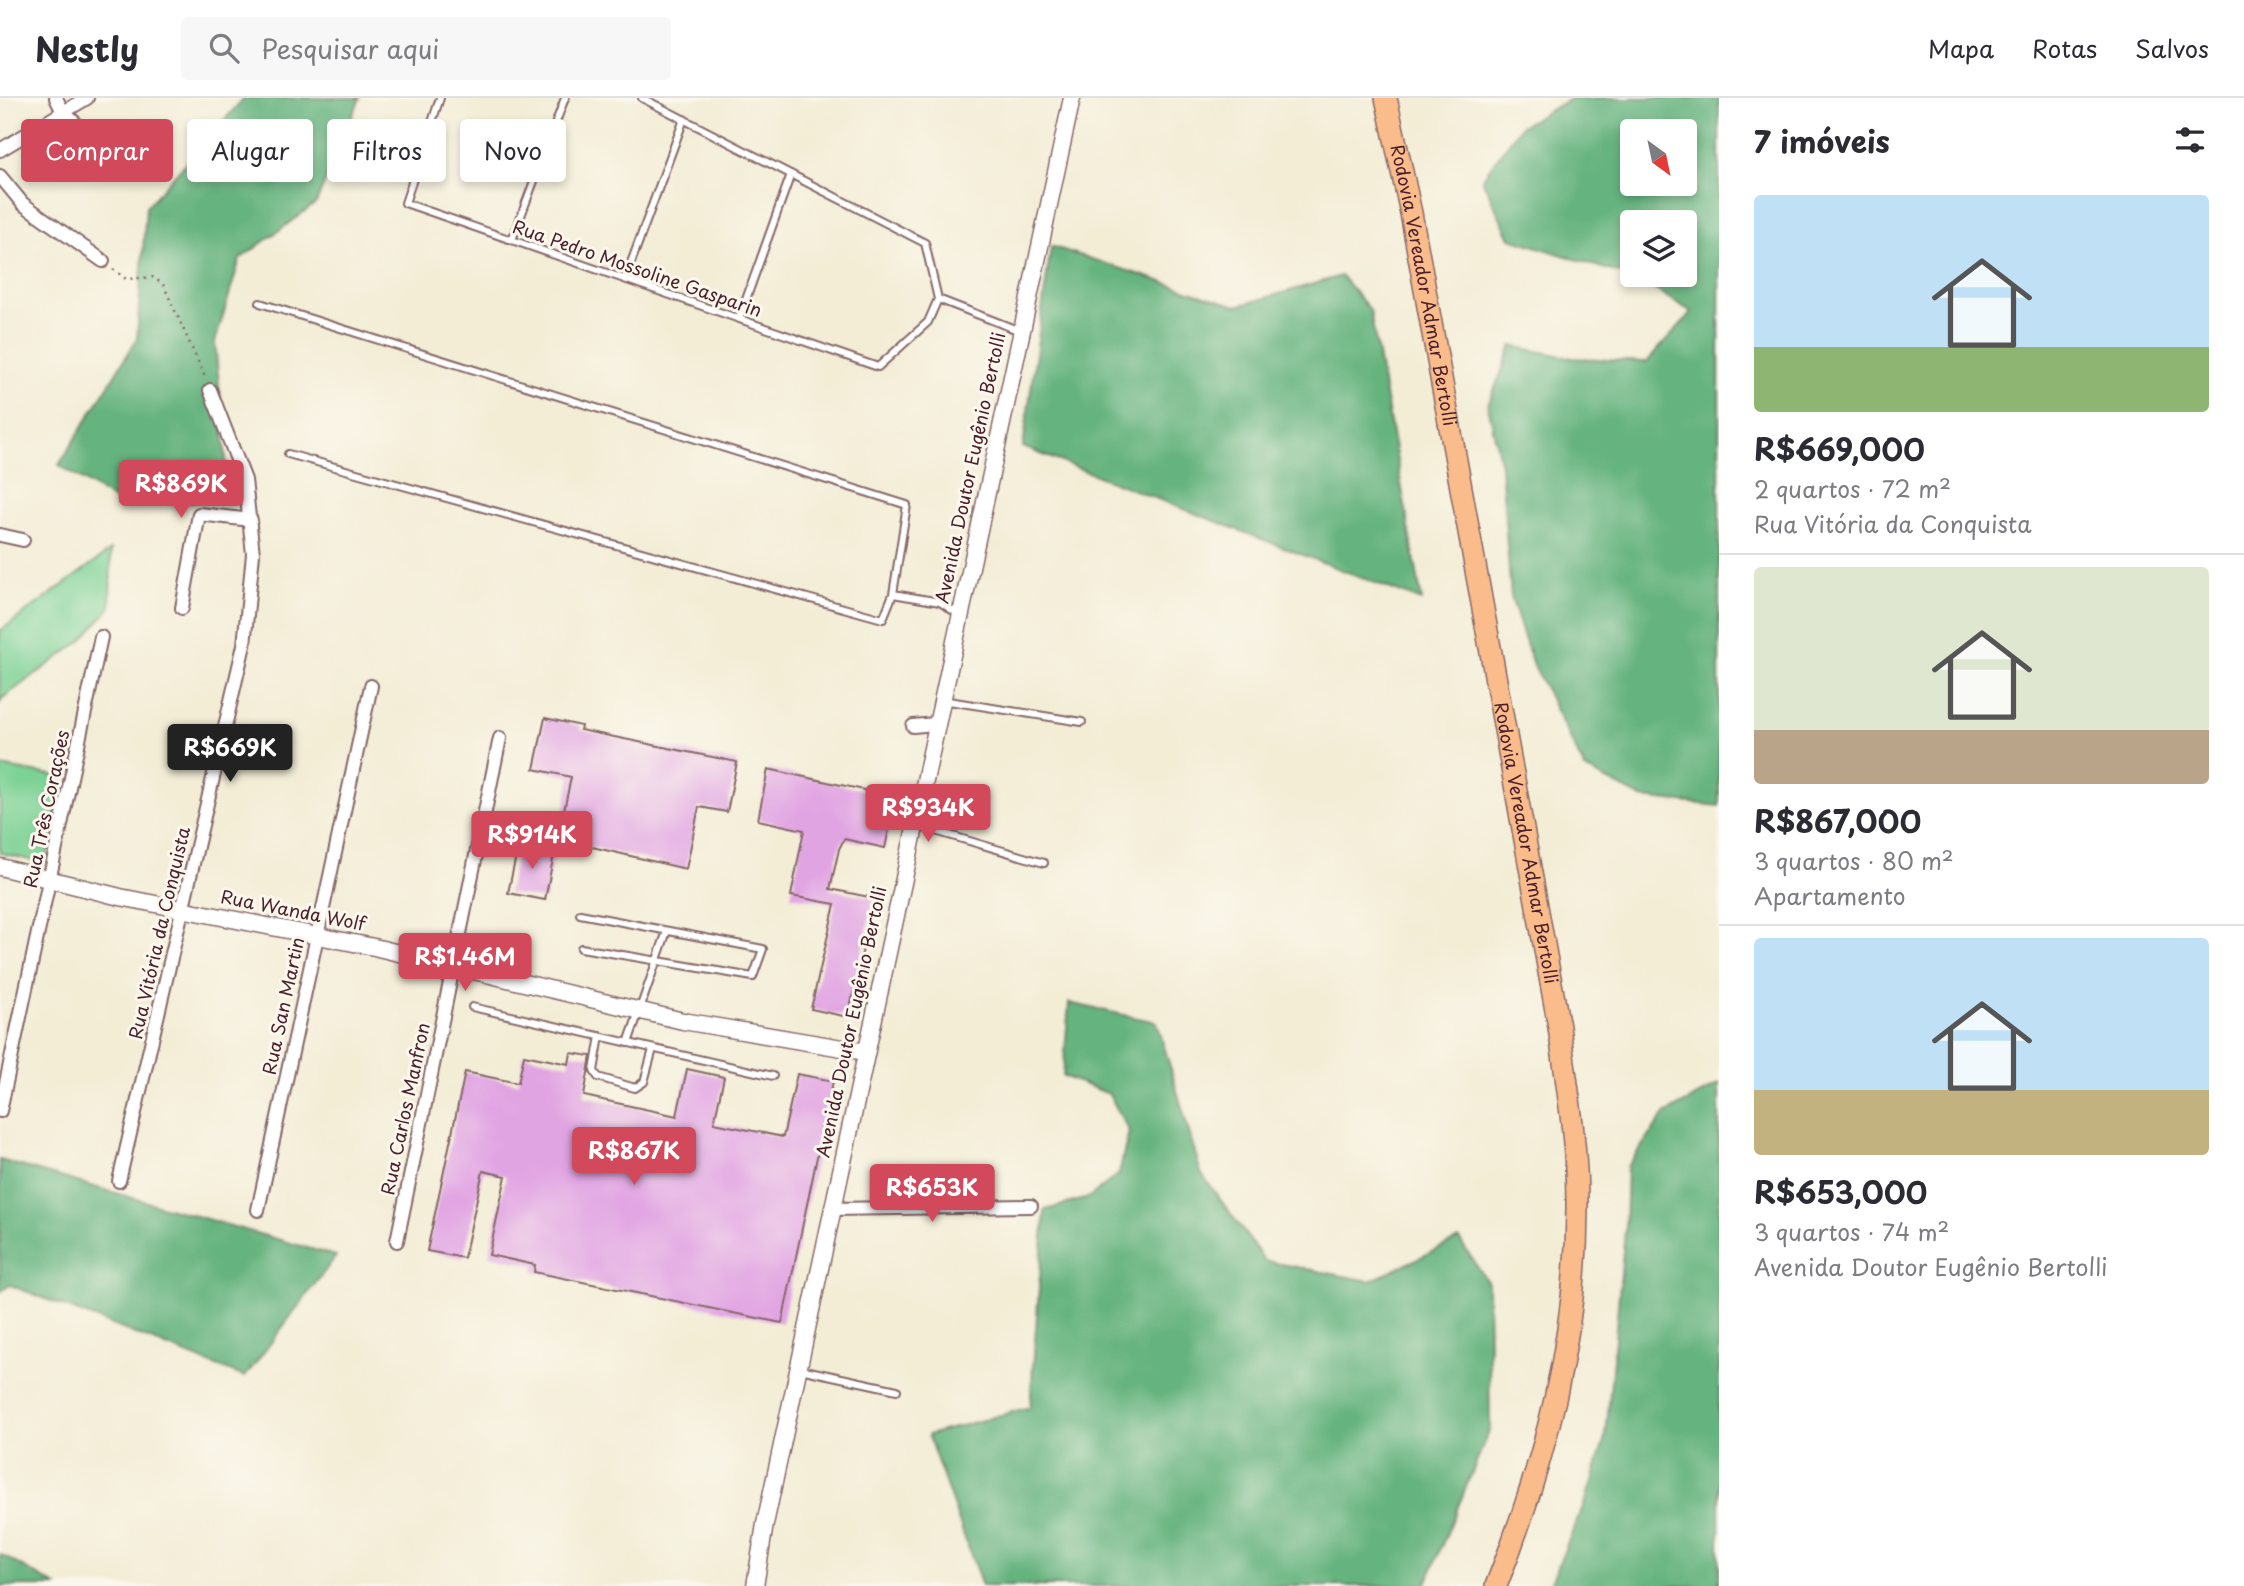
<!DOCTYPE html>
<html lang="pt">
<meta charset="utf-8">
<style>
body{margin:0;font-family:"Playpen Sans",sans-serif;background:#f7f7f7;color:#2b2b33;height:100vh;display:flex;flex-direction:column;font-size:26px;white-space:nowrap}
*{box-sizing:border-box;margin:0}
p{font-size:23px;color:#7c7c81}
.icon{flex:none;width:38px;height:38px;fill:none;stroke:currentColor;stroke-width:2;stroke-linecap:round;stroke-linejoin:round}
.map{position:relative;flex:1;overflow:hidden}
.panel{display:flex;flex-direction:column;background:#fff;width:525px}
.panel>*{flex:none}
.top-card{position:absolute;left:21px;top:21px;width:665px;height:63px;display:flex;gap:14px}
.needle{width:46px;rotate:147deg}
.buttons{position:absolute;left:1620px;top:21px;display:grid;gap:14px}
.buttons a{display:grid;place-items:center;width:77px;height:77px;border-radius:7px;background:#fff;box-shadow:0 4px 10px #0003;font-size:35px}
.price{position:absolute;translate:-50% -60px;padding:0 16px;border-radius:7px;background:#d1495b;color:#fff;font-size:23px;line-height:46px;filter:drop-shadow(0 2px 4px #0008)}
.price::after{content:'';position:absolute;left:50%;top:42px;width:21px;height:16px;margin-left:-10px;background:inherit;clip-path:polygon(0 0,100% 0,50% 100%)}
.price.on{background:#222;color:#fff}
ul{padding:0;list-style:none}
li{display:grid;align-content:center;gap:14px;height:371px;padding:0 35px}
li+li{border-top:2px solid #e1e1e2}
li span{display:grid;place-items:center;height:217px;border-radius:7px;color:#555}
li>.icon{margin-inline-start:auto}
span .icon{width:126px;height:126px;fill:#fffc;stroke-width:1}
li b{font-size:30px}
h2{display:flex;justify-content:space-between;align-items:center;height:84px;padding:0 35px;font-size:30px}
.pill{padding:0 24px;border-radius:7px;background:#fff;box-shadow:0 4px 10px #0003;font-size:24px;line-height:63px}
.pill.on{background:#d1495b;color:#fff}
header{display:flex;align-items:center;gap:42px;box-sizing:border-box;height:98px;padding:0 35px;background:#fff;border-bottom:2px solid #e1e1e2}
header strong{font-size:33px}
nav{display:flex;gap:38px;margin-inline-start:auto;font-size:24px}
.search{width:490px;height:63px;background:#f7f7f7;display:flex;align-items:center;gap:18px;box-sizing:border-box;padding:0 24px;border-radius:7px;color:#7c7c81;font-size:26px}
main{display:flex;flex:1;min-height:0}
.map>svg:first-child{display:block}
</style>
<header>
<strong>Nestly</strong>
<div class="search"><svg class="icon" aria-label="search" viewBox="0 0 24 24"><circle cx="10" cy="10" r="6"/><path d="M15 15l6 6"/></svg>Pesquisar aqui</div>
<nav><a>Mapa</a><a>Rotas</a><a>Salvos</a></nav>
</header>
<main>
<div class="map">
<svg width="1719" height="1488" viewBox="0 0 1719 1488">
<rect width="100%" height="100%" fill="#fbf7ec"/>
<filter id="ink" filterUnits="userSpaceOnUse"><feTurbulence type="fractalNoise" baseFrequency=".0143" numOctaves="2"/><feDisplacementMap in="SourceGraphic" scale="14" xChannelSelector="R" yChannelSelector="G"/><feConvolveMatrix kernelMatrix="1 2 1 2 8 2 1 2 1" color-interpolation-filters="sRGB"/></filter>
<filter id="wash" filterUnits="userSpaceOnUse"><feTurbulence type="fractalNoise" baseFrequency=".00686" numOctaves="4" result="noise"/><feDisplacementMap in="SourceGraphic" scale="28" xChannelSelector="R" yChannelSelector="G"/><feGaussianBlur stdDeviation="1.57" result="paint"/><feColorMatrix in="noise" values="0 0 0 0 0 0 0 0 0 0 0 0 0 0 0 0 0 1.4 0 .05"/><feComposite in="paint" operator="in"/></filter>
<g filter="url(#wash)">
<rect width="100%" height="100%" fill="#f3edd6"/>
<path fill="#7cd194" stroke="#637860" stroke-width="2" d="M111 452 110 510 81 543 4 599 0 605V533Z
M0 668 63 679 46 766 0 755Z"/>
<path fill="#65b37e" stroke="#586954" stroke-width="2" fill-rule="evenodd" d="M244 0H360L316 105 240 161 215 244 230 404 116 403 59 367 137 241 146 109Z
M1572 0H1719V708L1642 700 1585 671 1532 564 1511 499 1501 368 1488 307 1512 248 1573 260 1647 264 1692 214 1637 181 1510 140 1482 81 1521 28ZM1633 33H1685V86H1633ZM1633 124H1685V177H1633Z
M1051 148 1237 208 1341 178 1370 212 1422 503 1023 349Z
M1069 905 1157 924 1201 1075 1265 1163 1370 1183 1459 1141 1488 1185 1490 1331 1425 1488H982L928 1337 1030 1309 1045 1112 1088 1100 1119 1076 1129 1033 1109 996 1063 978Z
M1719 986V1488H1549L1586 1402 1606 1337 1625 1132 1627 1069 1665 1016Z
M0 1062 336 1158 245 1279 10 1187 0 1194Z
M0 1456 56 1488H0Z"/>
<g id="blocks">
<path fill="#e1a4e3" d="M545 620 581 628 580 632 737 664 727 714 699 709 686 771 558 741 571 679 534 671Z
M768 671 896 699 885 750 844 741 839 751 830 791 874 800 848 919 811 911 835 806 791 798 804 732 758 722Z
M519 744 555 751 545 802 508 795Z
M571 955 591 958 584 998 677 1018 687 971 724 979 714 1025 783 1039 797 976 833 983 782 1225 534 1174 535 1167 489 1157 506 1078 483 1073 464 1160 427 1153 465 974 518 985 524 957 569 966Z"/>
</g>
</g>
<g filter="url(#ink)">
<use href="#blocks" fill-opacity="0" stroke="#856767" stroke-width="2"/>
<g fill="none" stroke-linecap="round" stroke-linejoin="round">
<g stroke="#856767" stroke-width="10">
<path id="service" d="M440 0 405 105 878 269 928 224 938 201 925 145 642 0
M512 142 565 0
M625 181 684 21
M938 201 1020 233
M260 205 907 407 893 496 883 521 288 356
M739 221 791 76
M893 496 940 504 958 516
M942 602 1082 624
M915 727 1044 765
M580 816 763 851 753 879 581 850
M472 909 773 978
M600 938 594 973 598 979 635 990 644 984 653 951
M628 945 667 833
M800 1271 897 1292"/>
</g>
<g stroke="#856767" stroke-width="16">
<path id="minor" d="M56 0 63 14 128 71
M0 52 87 0
M0 78 23 106 103 163
M0 437 23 442
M182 510 199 416 251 422
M913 628 935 626
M0 1013 101 539
M119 1083 244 547 253 456 245 382 210 292
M832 1111 1031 1108
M258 1112 371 588
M397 1143 500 640"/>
</g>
<g stroke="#856767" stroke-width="19">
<path id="tertiary" d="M0 769 120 799 374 849 683 923 866 954
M755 1488 765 1426 1072 0"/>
</g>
<g stroke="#856767" stroke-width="24">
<g id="trunk">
<path id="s1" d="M1386 0 1411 115 1559 929C1567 987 1577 1046 1577 1104 1578 1239 1545 1364 1496 1488"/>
</g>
</g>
<path stroke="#856767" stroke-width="2.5" stroke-dasharray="2 5" stroke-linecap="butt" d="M113 171 126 181 152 179 163 186 205 279"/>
<use href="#service" stroke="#fff" stroke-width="6"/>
<use href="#minor" stroke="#fff" stroke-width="12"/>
<use href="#tertiary" stroke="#fff" stroke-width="16"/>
<use href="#trunk" stroke="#fabc8b" stroke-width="21"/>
</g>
</g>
<g text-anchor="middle" stroke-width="6" stroke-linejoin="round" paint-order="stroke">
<g font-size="18" fill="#4a1f2b" stroke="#fbf7ec">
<text transform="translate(637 171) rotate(19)" y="6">Rua Pedro Mossoline Gasparin</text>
<text dy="6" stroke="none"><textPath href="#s1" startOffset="191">Rodovia Vereador Admar Bertolli</textPath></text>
<text transform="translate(971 370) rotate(-78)" y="6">Avenida Doutor Eugênio Bertolli</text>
<text transform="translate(47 711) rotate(-78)" y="6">Rua Três Corações</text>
<text dy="6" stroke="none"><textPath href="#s1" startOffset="758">Rodovia Vereador Admar Bertolli</textPath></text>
<text transform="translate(293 813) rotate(11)" y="6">Rua Wanda Wolf</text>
<text transform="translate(160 835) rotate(-77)" y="6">Rua Vitória da Conquista</text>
<text transform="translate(284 908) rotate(-78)" y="6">Rua San Martin</text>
<text transform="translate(852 924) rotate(-78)" y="6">Avenida Doutor Eugênio Bertolli</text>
<text transform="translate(406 1011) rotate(-78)" y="6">Rua Carlos Manfron</text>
</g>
</g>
</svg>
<div class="buttons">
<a><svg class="needle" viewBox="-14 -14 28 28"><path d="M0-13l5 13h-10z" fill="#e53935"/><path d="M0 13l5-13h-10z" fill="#7c7c81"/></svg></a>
<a><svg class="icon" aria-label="layers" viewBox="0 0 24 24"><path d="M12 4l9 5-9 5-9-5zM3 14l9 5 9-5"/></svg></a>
</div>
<b class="price" style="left:181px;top:422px">R$869K</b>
<b class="price on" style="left:230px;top:686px">R$669K</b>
<b class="price" style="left:928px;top:746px">R$934K</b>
<b class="price" style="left:532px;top:773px">R$914K</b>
<b class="price" style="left:465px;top:895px">R$1.46M</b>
<b class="price" style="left:634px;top:1089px">R$867K</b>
<b class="price" style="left:932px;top:1126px">R$653K</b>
<div class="top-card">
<a class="pill on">Comprar</a>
<a class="pill">Alugar</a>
<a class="pill">Filtros</a>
<a class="pill">Novo</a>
</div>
</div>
<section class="panel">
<h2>7 imóveis<svg class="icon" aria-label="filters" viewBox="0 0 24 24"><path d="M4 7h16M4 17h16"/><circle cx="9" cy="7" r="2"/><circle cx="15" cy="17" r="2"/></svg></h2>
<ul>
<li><span style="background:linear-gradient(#bfe0f5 70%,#8fb573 0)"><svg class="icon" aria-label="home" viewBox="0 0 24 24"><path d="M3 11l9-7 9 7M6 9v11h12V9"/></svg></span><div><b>R$669,000</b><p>2 quartos · 72 m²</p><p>Rua Vitória da Conquista</p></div></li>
<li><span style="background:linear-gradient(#dfe7d0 75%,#b9a48a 0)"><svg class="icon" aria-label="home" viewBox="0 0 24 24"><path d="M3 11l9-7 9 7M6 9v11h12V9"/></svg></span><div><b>R$867,000</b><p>3 quartos · 80 m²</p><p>Apartamento</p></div></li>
<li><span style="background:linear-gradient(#bfe0f5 70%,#c2b280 0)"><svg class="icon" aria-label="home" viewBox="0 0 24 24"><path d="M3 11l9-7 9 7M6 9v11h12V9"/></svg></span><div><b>R$653,000</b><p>3 quartos · 74 m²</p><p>Avenida Doutor Eugênio Bertolli</p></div></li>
</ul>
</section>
</main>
